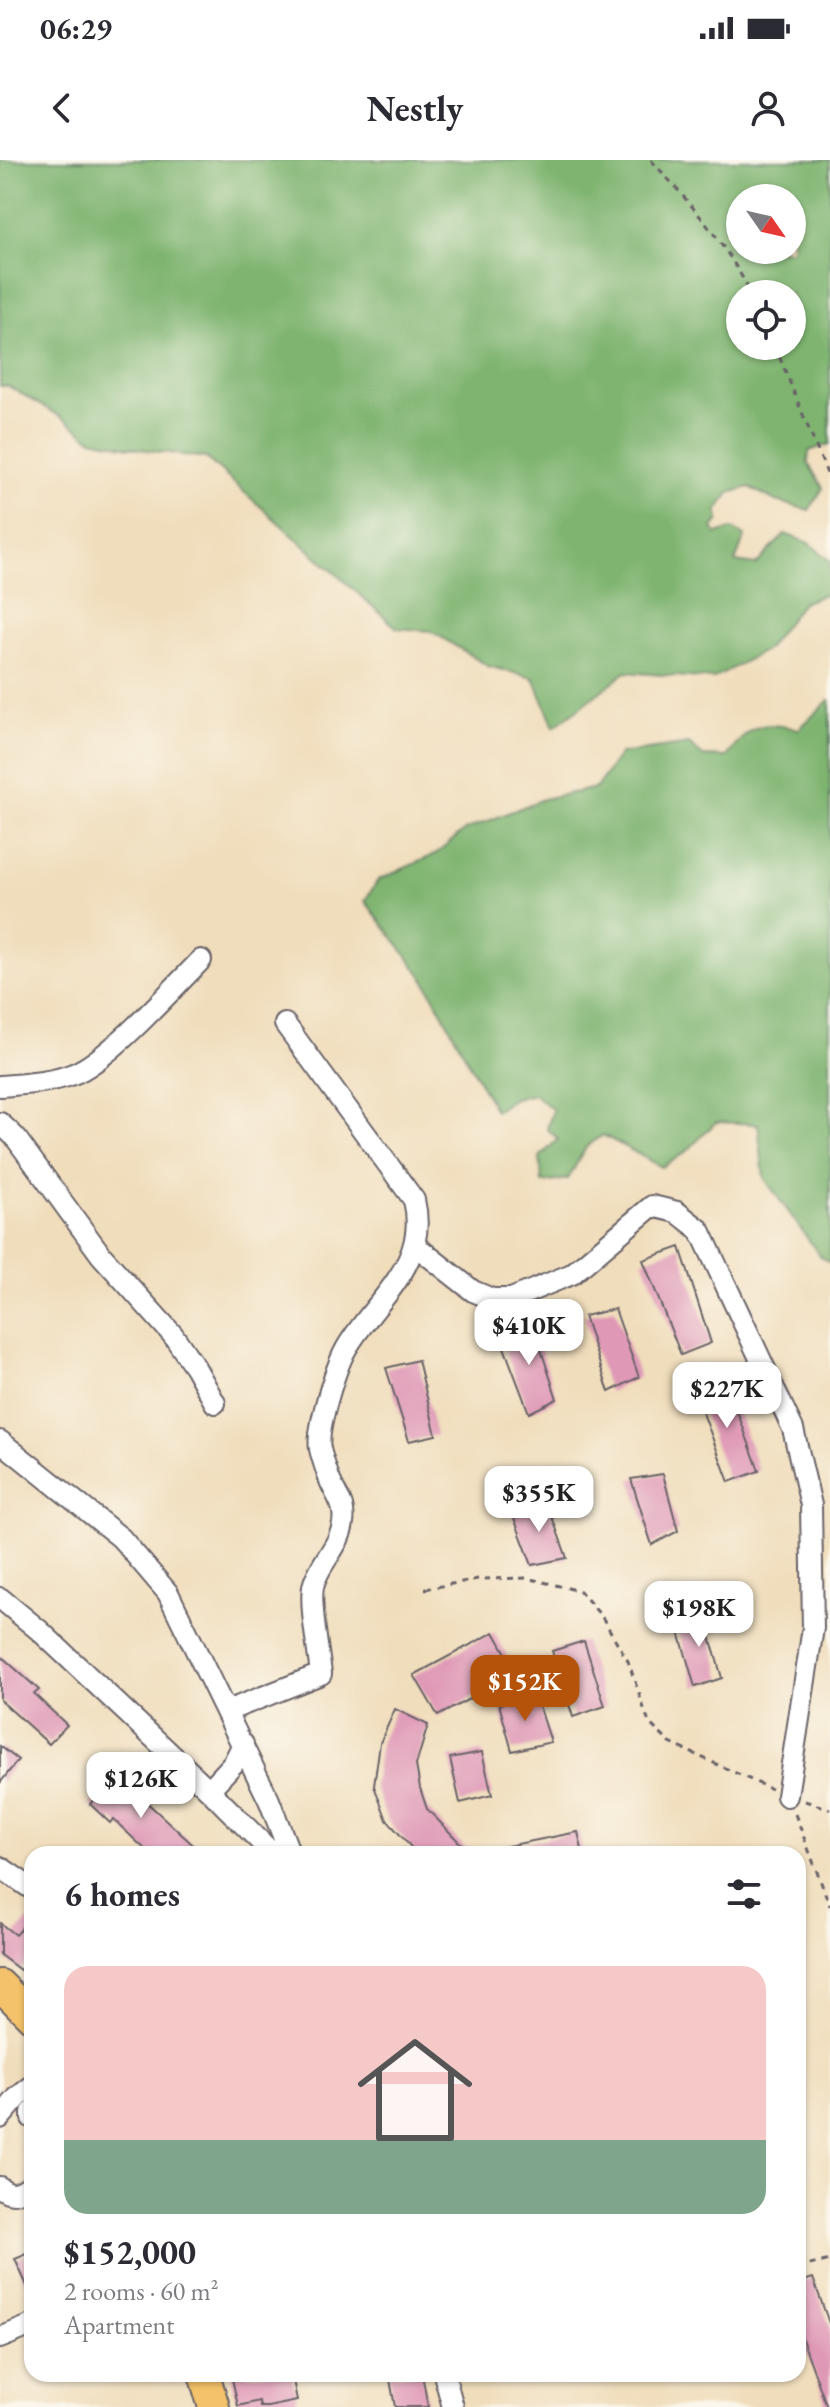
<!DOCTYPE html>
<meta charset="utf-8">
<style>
body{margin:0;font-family:"EB Garamond",serif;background:#f2f2f3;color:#2b2b33;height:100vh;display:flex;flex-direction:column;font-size:30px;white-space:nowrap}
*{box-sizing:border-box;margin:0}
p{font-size:26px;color:#7c7c81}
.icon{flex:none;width:44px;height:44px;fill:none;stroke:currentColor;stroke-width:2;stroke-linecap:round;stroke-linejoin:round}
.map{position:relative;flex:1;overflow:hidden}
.details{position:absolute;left:24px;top:1686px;width:782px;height:536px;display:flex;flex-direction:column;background:#fff;border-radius:24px;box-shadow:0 2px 6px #0004}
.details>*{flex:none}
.needle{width:52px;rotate:124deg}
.buttons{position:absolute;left:726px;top:24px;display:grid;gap:16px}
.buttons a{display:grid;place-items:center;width:80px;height:80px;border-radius:50%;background:#fff;box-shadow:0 2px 6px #0004;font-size:40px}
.price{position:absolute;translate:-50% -68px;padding:0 18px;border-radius:16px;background:#fff;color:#222;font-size:26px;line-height:52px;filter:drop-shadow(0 2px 4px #0008)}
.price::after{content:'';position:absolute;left:50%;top:48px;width:24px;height:18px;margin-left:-12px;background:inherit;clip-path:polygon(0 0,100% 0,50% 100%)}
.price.on{background:#b45309;color:#fff}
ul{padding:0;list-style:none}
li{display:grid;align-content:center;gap:16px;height:424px;padding:0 40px}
li span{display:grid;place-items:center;height:248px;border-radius:24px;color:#555}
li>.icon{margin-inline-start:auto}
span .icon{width:144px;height:144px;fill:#fffc;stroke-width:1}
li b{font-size:34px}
h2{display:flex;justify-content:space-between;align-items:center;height:96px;padding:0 40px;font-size:34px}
.status{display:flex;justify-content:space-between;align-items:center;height:56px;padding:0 40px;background:#fff;direction:ltr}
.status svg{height:22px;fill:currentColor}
header{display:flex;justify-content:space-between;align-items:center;height:104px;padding:0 40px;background:#fff;font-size:36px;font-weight:700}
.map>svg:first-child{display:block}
</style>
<div class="status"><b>06:29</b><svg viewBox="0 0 49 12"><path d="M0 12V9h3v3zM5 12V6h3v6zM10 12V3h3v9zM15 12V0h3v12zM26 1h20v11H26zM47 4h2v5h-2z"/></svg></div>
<header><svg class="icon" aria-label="back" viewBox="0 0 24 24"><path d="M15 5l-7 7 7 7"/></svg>Nestly<svg class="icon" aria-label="person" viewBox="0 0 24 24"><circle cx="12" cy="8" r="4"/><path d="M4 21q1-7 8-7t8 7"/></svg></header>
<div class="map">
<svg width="830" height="2247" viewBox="0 0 830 2247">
<rect width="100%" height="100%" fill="#fbf7ec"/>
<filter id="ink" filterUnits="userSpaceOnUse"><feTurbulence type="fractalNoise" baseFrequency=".0125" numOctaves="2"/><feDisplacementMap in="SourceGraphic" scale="16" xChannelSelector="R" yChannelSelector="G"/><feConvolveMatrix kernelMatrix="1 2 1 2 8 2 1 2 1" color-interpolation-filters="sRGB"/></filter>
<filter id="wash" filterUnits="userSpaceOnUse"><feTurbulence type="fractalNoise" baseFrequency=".006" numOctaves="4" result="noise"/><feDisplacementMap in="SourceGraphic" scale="32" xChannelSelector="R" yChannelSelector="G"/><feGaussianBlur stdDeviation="1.8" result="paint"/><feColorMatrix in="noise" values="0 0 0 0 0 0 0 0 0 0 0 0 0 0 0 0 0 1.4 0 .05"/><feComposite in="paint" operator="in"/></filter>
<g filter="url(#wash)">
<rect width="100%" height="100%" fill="#f0ddbb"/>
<path fill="#7eb470" stroke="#506b56" stroke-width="2" fill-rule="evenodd" d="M0 0H830V284L809 291 808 303 823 328 809 350 776 341 749 327 730 333 717 351 719 360 713 367 716 374 733 369 745 376 735 402 756 405 785 374 809 383 830 401V432L802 443 767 489 713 519 626 512 554 567 534 518 488 506 431 471 397 468 206 298 139 289 92 279 63 258 8 226H0ZM740 38H792V90H740ZM740 134H792V186H740Z
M830 539V1103L821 1097 764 1018 758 964 716 962 686 992 662 1007 603 975 586 987 568 1019 542 1023 540 997 558 979 547 969 553 950 534 934 514 938 495 951 423 817 365 741 378 720 436 694 465 670 543 639 596 628 620 594 689 584 703 596 727 597C751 564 758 561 799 569Z"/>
<g id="blocks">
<path fill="#df98b6" d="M680 1087 711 1183 681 1195 643 1100Z
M615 1149 639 1217 609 1232 584 1156Z
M533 1165 557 1239 529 1253 499 1174Z
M418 1200 436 1275 409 1281 386 1208Z
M725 1218 759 1311 729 1322 694 1229Z
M663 1314 678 1371 652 1385 631 1319Z
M547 1343 567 1398 532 1405 511 1350Z
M703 1452 722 1518 695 1527 675 1458Z
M494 1472 517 1513 438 1556 414 1515Z
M584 1481 605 1546 573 1557 552 1491Z
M0 1495 39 1530 34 1534 67 1565 49 1584 0 1540Z
M536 1536 551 1582 512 1591 499 1544Z
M395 1549 428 1565 416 1605 420 1628 427 1649 471 1694H417L387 1660 374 1626 380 1583Z
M0 1586 18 1600 0 1623Z
M482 1592 492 1635 460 1643 450 1598Z
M117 1615 203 1694H150L113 1659 110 1663 90 1644Z
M578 1672 583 1694H503L502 1687Z
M32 1756V1795L20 1810 0 1795V1763L15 1775Z
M32 2092V2137L15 2099Z
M813 2118 830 2166V2247H827L798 2168V2123Z
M231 2214H292L297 2241 268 2247H260L259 2241 238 2246Z
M389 2214H422L428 2247H395Z"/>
</g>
</g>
<g filter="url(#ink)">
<use href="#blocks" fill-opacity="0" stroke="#6a6368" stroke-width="2"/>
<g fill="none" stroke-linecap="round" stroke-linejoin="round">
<g stroke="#6a6368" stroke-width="24">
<path id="minor" d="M0 926C23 924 51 923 73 914 108 901 172 829 201 800
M0 963 15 977 101 1095 173 1175 195 1207 215 1243
M416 1086 473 1131 492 1139H511L572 1114 652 1046 677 1052 700 1070 793 1269 811 1345 813 1468 787 1636
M0 1281 121 1378 168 1433 269 1640 290 1694
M0 1438 40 1471 209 1630 273 1694
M227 1551 321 1514C319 1494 308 1439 314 1423 321 1401 340 1386 343 1363 346 1344 335 1335 329 1318 326 1309 322 1298 320 1289 316 1269 336 1207 346 1189 375 1139 430 1105 414 1040L285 864
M209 1630 233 1604 243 1584
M0 1707 32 1729
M32 1952V1958
M0 1958 18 1937 32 1926
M0 2027C12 2038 21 2032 32 2024
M0 2178 32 2165
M444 2214 453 2247"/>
</g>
<g stroke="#6a6368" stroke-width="34">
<path id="highway" d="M0 1825 32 1857
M204 2214 214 2247"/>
</g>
<path stroke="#6a6368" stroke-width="3" stroke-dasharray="6 6" stroke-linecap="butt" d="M651 0C689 42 726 83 751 134
M775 186 830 321
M425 1429 478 1419 527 1418 580 1431 602 1457 628 1501 649 1563 670 1583 771 1629
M805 1641 830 1649
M795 1654 830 1746
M798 2108 830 2100"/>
<use href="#minor" stroke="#fff" stroke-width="20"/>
<use href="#highway" stroke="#f4c26a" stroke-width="30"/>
</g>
</g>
</svg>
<div class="buttons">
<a><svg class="needle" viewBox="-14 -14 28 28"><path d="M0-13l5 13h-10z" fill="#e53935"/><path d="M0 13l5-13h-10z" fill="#7c7c81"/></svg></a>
<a><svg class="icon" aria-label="locate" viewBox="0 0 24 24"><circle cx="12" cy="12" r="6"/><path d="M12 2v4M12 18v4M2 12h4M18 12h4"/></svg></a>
</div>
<b class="price" style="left:529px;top:1207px">$410K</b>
<b class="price" style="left:727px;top:1270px">$227K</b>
<b class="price" style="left:539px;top:1374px">$355K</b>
<b class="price" style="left:699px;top:1489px">$198K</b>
<b class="price on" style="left:525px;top:1563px">$152K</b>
<b class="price" style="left:141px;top:1660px">$126K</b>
<section class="details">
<h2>6 homes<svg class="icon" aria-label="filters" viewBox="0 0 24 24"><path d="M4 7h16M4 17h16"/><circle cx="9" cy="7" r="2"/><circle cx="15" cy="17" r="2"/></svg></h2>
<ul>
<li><span style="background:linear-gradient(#f6c9c9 70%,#7fa58c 0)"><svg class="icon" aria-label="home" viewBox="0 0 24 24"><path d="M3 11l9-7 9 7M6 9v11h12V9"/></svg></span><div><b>$152,000</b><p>2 rooms · 60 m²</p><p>Apartment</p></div></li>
</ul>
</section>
</div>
